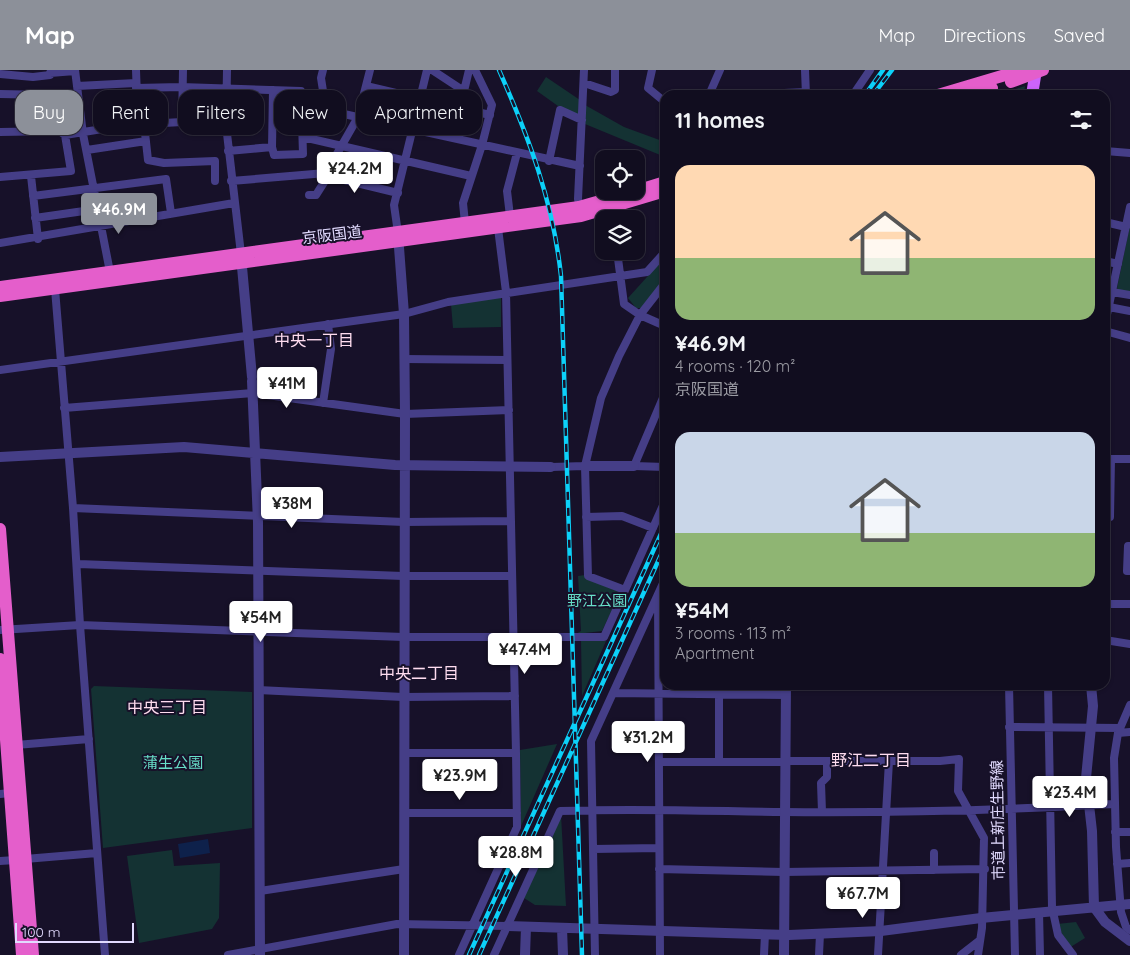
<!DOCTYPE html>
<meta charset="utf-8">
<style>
body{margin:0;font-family:Quicksand,"Noto Sans JP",sans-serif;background:#1e1b2c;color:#f1f3f6;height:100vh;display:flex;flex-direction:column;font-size:19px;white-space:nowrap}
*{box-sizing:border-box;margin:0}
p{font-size:16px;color:#9c9ca4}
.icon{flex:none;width:28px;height:28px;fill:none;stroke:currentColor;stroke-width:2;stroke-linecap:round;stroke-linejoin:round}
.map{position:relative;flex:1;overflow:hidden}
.details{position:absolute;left:660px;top:20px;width:450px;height:600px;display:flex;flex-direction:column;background:#110d1f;border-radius:15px;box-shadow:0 1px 4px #0004,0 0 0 1px #302d3d}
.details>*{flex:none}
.top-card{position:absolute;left:15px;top:20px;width:475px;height:45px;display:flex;gap:10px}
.tools{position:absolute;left:595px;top:80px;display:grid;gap:10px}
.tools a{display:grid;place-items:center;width:50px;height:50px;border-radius:10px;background:#110d1f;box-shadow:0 1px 4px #0004,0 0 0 1px #302d3d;font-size:25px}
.scale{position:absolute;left:15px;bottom:12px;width:119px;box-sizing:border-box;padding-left:5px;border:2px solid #e1dafe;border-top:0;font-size:14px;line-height:18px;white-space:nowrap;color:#e1dafe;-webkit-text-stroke:4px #171129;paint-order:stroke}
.price{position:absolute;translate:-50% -42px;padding:0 11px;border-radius:5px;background:#fff;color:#222;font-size:16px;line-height:32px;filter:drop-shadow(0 1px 2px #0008)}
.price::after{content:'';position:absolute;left:50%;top:30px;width:15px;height:11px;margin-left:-8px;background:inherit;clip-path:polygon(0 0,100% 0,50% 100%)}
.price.selected{background:#8c9099;color:#fff}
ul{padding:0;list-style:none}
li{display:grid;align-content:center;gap:10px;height:265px;padding:0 15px}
li span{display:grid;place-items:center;height:155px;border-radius:15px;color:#555}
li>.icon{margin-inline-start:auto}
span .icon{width:90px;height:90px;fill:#fffc;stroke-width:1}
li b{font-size:21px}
h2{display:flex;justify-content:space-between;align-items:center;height:60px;padding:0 15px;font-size:21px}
.chip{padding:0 18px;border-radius:15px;background:#110d1f;box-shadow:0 1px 4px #0004,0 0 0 1px #302d3d;font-size:18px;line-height:45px}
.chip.selected{background:#8c9099;color:#fff}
header{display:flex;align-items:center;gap:30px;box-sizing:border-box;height:70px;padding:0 25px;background:#8c9099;color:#fff}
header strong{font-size:24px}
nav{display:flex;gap:28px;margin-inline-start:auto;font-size:18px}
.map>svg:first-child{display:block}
</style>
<header>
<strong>Map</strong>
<nav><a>Map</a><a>Directions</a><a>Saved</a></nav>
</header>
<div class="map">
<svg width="1130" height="885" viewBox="0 0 1130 885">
<rect width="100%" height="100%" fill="#171129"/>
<path fill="#143233" d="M546 7 580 30 578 45 558 36 537 21Z
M1025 16 1024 25H996Z
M585 35 624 57 665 72V87L585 54Z
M1130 155V223L1120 221 1117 218Z
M665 187V209L642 238H636L628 228Z
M501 227V257L453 258 451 234Z
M585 505 618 520 620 523 602 561 576 564 581 561 578 506Z
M581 571H606L582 626Z
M94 616 252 622V758L103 778 91 619Z
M557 674 521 756 520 680Z
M561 745 566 836 535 835 524 828Z
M172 780 174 796 220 793 219 848 212 859 139 873 127 786Z
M1076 852 1085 868 1069 878 1057 854Z"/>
<path fill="#0e214b" d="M208 769 210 783 180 788 178 774Z"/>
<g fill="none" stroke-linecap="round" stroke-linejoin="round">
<path stroke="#453e87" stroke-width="8" d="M75 0 83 64 110 202
M136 0 138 54
M227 0 226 55 241 184
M323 0 321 8 326 40
M432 0 464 21 469 0
M652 0 648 18 665 32
M805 0 806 25
M0 4 33 7 50 5V3L75 1
M584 13 611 22 615 20V0
M77 16 136 13
M366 16 490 45
M136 18 181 17 301 21 303 84 274 85 272 77 228 81
M0 24 48 25 55 32 59 61
M709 25 720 0
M739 25 806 22
M853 25 870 0
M303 35 580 96
M109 37 111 59
M226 50 248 49
M182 52 183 0
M144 54 148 90 164 93 215 91V111
M0 62 59 61 65 65 127 55 182 52 226 55
M303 67 471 106
M272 77 273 20
M87 80 146 71
M1105 81 1130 83
M549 91 560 40 582 50
M326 103 328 106 398 123
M31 106 38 169
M0 107 71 101 65 65
M231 111 326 103 358 47 370 0
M309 125H316L328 106
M33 126 166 109 171 143
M580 139 578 129 584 0
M611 139 612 149
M510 146 507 121 517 83
M35 148 98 139
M1105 152 1126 157
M465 153 463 133 482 75 492 35 475 0
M398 163 394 135 427 0
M0 173 234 133
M617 181 624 234 640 245 665 256
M1105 191 1118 194
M55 219 73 438 80 555 105 885
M1112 222 1130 225
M1109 237 1130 241
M1105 254 1130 137
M1105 261 1130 268
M404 289 507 290
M0 300 404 244 448 232 647 202 665 182
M665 323 634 396 665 397
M323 333 331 279 328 254
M64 338 253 323 405 344 509 340
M1105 389H1130
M551 397 585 396
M73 438 404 452 511 451
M586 447 622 446 653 458
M1110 447 1111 389
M1130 476H1128L1127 501H1130
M78 494 403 506H512
M625 520 588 506 585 396 601 328 619 286 640 245 665 213
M658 525 660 885
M1105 534H1130
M0 560 80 555 403 567H604L665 431
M1105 570 1130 574
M1009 615 1015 885
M1048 615 1052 837 1058 865 1073 885
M258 620 403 627 515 626
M613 623 786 625
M1130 635 1118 663 1114 688 1116 777 1121 842 1126 857 1130 860
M1009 657 1120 658
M1118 663 1130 662
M16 675 89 669
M404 683H516L506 222 498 158
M719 691V624
M785 691H940L959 689 958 721 984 768 982 858 978 885
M659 692H785
M0 724 10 723
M822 742 821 713 827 707V691
M404 743H517
M1115 762H1130
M593 779 659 778
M934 783V800
M25 789 97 783
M0 791 15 790
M1117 794 1130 793
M659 799 784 802 985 799
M260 821 404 799
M1039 842 1040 885
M228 885 397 854 507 856
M459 885 517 757 516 683
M494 885 560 741C635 738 709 741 784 742 894 743 1005 740 1114 734
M595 885 591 671 665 509
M764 885 765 864
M819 885 820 864
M878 885 889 691
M961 885 979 871"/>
<path stroke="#453e87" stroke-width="10" d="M398 164 404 244 405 344 404 885
M241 186 252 307
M252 311 258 452 260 885
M0 387 184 377 395 395 551 397
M585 396H634
M1091 615 1093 636 1086 708 1092 761 1094 837 1105 852 1130 871
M507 856 789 865 881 861 981 848 1130 834
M562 858 563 885
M525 885 526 857
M784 885 786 615"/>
<path stroke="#cd64fb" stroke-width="12" d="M1032 25 1036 0"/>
<path stroke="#e45ecb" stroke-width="12" d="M1011 12 1043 0
M938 25 1022 0
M970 25 992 18
M636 121 665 112
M0 217 579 137 635 121
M0 226 581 146 665 121
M0 459 33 885
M0 589 22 885"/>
<g stroke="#0cd1f9" stroke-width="4.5">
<path id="rail" d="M499 0C529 68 553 131 561 206L582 885
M865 25 883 0
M873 25 892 0
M469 885 665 455
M479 885 665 476"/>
</g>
<use href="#rail" stroke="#171129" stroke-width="2.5" stroke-dasharray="8" stroke-linecap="butt"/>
</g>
<g text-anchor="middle" stroke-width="4" stroke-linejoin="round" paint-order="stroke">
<g font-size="15" fill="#e1dafe" stroke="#171129">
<text transform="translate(332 165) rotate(-7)" y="5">京阪国道</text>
<text transform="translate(998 750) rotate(-91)" y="5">市道上新庄生野線</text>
</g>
<g font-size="15" fill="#67dec8" stroke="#171129">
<text x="597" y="536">野江公園</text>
<text x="173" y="698">蒲生公園</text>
</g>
<g font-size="16" fill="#fedcef" stroke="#171129">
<text x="314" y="276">中央一丁目</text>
<text x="419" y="609">中央二丁目</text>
<text x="167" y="643">中央三丁目</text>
<text x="871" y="696">野江二丁目</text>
</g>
</g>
</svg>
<div class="tools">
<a><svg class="icon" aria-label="locate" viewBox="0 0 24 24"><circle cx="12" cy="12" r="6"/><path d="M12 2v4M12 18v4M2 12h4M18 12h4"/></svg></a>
<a><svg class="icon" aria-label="layers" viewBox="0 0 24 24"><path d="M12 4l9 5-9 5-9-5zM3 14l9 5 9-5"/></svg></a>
</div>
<div class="scale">100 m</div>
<b class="price" style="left:355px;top:124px">¥24.2M</b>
<b class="price selected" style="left:119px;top:165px">¥46.9M</b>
<b class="price" style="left:287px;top:339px">¥41M</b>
<b class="price" style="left:292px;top:459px">¥38M</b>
<b class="price" style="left:261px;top:573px">¥54M</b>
<b class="price" style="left:525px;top:605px">¥47.4M</b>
<b class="price" style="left:648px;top:693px">¥31.2M</b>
<b class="price" style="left:460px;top:731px">¥23.9M</b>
<b class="price" style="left:1070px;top:748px">¥23.4M</b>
<b class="price" style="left:516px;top:808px">¥28.8M</b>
<b class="price" style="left:863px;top:849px">¥67.7M</b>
<div class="top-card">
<a class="chip selected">Buy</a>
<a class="chip">Rent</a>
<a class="chip">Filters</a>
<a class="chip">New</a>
<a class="chip">Apartment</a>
</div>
<section class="details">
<h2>11 homes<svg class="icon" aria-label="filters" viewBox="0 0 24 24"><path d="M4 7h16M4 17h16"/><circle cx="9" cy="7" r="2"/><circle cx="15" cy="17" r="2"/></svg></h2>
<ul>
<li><span style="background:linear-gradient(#ffd9b3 60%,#8fb573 0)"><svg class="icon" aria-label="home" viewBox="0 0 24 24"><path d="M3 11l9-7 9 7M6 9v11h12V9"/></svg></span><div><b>¥46.9M</b><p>4 rooms · 120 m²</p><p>京阪国道</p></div></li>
<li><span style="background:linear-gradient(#c9d6e8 65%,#8fb573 0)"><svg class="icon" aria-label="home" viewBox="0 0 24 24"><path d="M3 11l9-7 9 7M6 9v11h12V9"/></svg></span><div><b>¥54M</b><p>3 rooms · 113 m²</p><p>Apartment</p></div></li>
</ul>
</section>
</div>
